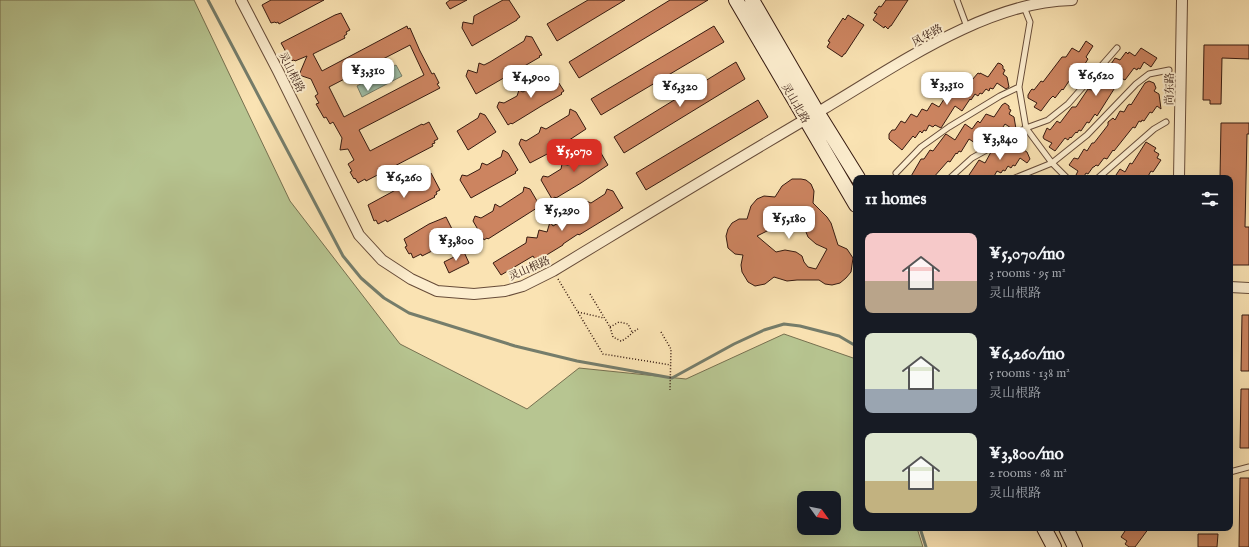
<!DOCTYPE html>
<meta charset="utf-8">
<style>
body{margin:0;font-family:"IM FELL English","Noto Serif SC",serif;background:#242831;color:#f1f3f6;height:100vh;display:flex;flex-direction:column;font-size:15px;white-space:nowrap}
*{box-sizing:border-box;margin:0}
p{font-size:13px;color:#9ea1a6}
.icon{flex:none;width:22px;height:22px;fill:none;stroke:currentColor;stroke-width:2;stroke-linecap:round;stroke-linejoin:round}
.map{position:relative;flex:1;overflow:hidden}
.details{position:absolute;left:853px;top:175px;width:380px;height:356px;display:flex;flex-direction:column;background:#171b24;border-radius:8px;box-shadow:0 4px 16px #0002}
.details>*{flex:none}
.needle{width:26px;rotate:123deg}
.tools{position:absolute;left:797px;top:491px;display:grid;gap:8px}
.tools a{display:grid;place-items:center;width:44px;height:44px;border-radius:8px;background:#171b24;box-shadow:0 4px 16px #0002;font-size:20px}
.price{position:absolute;translate:-50% -34px;padding:0 9px;border-radius:8px;background:#fff;color:#222;font-size:13px;line-height:26px;filter:drop-shadow(0 1px 2px #0008)}
.price::after{content:'';position:absolute;left:50%;top:24px;width:12px;height:9px;margin-left:-6px;background:inherit;clip-path:polygon(0 0,100% 0,50% 100%)}
.price.current{background:#d93025;color:#fff}
ul{padding:0;list-style:none}
li{display:flex;align-items:center;gap:12px;height:100px;padding:0 12px}
li span{display:grid;place-items:center;flex:none;width:112px;height:80px;border-radius:8px;color:#555}
li>.icon{margin-inline-start:auto}
span .icon{width:48px;height:48px;fill:#fffc;stroke-width:1}
li b{font-size:17px}
h2{display:flex;justify-content:space-between;align-items:center;height:48px;padding:0 12px;font-size:17px}
.map>svg:first-child{display:block}
</style>
<div class="map">
<svg width="1249" height="547" viewBox="0 0 1249 547">
<rect width="100%" height="100%" fill="#fae3b3"/>
<filter id="stains"><feTurbulence type="fractalNoise" baseFrequency=".005" numOctaves="4"/><feColorMatrix values="0 0 0 0 .2 0 0 0 0 .09 0 0 0 0 .02 0 0 0 .5 -.17"/></filter>
<radialGradient id="worn" r=".72"><stop offset=".6" stop-color="#630" stop-opacity="0"/><stop offset="1" stop-color="#630" stop-opacity=".3"/></radialGradient>
<path fill="#b7c591" stroke="#767050" fill-rule="evenodd" d="M0 0H194L290 201 400 344 527 409 579 368 686 379 784 334 856 359V528H917L923 547H0ZM804 498H834V528H804Z"/>
<path fill="#9fbfa8" stroke="#757d6b" d="M396 65 402 76 362 97 357 86Z"/>
<g fill="none" stroke-linecap="round" stroke-linejoin="round">
<path stroke="#757d6b" stroke-width="3" d="M208 0 343 256 361 278 384 298 409 313 515 346 577 361 672 378 734 344 764 330 784 324 800 326 839 336 856 346
M920 528 926 547"/>
</g>
<path fill="#cc8460" stroke="#361a10" fill-rule="evenodd" d="M271 0H324L279 24 278 22 276 23 275 22 271 23 262 5Z
M450 0H467L450 9 446 3Z
M503 0H509L520 17 517 19V20L472 46 462 28 463 22 473 24 474 16Z
M588 0H625L557 41 547 24Z
M670 0H708L579 78 569 62Z
M886 0H908L891 26H890L888 29 885 26 884 28 873 20 877 14 874 13 879 6 881 7Z
M341 13 350 30 346 32 347 34 344 36 345 38 313 54 322 71 407 26 408 29 410 28 420 51 432 74 434 73 439 83 437 84 440 88 359 130 370 151 422 124 423 125 429 122 438 139 434 141 435 143 432 144 433 146 366 181 365 179 358 183 355 178 354 179 350 172 352 171 348 164 354 160 348 149 340 150 342 138 333 122 330 124 326 117 324 118 316 104 319 103 315 96 318 94 311 79 299 75 307 56 295 61 294 60 291 61 281 43 335 15ZM410 45 424 75 344 117 329 87Z
M848 15 864 25 845 54H844L842 57 827 47 830 42 828 41 843 18 845 20Z
M714 26 724 42 601 115 591 99Z
M526 36 532 37 542 55 539 56 540 57 476 94 466 76 468 70 477 73 479 63 484 65 490 62 524 41Z
M1086 41 1093 46 1086 57 1088 59 1083 67 1078 73 1077 72 1071 81H1069L1063 90 1062 89 1055 98 1053 96 1050 99 1041 111 1034 107 1037 103 1028 98V95L1031 90 1032 89 1034 90 1041 81 1043 82 1062 57H1066L1072 48 1079 52Z
M1204 45H1249V59L1222 58 1221 104H1210V100H1203Z
M1141 48 1157 58 1151 67 1144 62 1140 69 1138 68 1137 70 1134 68 1125 80 1121 78 1097 116 1095 114 1089 123 1087 122 1081 131 1079 130 1077 133 1076 132 1071 138 1070 137 1068 140 1065 138 1055 151 1049 147 1052 143 1044 139 1043 137 1047 128 1050 130 1057 121 1060 123 1072 107H1076L1088 89 1092 90 1106 68 1109 67 1115 58 1120 60 1126 52 1128 54 1129 52 1135 56Z
M736 62 745 79 624 153 614 137Z
M998 63 1001 64 1003 66V69L1005 70 1003 74 1007 77 1009 87 1006 89 997 83 993 89 990 88 989 91 986 89 982 94 980 93 978 96 975 94 971 100 970 99 962 111 955 106 941 128 935 125 933 127 929 125 926 131 924 130 922 133 920 131 915 138 913 136 902 150 889 139V134L892 130H895L901 121 905 123 911 114 917 117 922 109 927 111 932 103 939 107 948 93H951L957 83 962 86 968 78 972 80 978 73 980 74V73L988 77Z
M548 72 553 74 564 91 561 93 562 94 543 105 512 124 511 123 508 125 497 107 499 102 504 103 517 96 519 90 523 92 536 84 546 77Z
M1149 81 1154 83 1156 88 1154 91 1159 94 1161 109 1157 106 1152 113 1150 112 1144 121 1142 120 1141 122 1139 121 1135 128 1133 127 1114 151 1113 150 1107 159 1104 158 1098 166 1096 165 1094 167H1093L1088 174 1086 173 1083 178 1076 175 1078 171 1069 165 1074 158 1078 159 1084 149 1087 151 1092 143H1094L1108 125V122L1113 118 1115 120 1120 111 1124 112 1128 105 1130 104 1131 105 1145 83Z
M758 100 768 117 646 190 636 173Z
M1005 103 1009 106V109L1011 110 1009 114 1014 117 1016 129 1014 130 1005 124 993 142 991 143 982 137 979 142 977 141 975 143 969 139 961 152 959 151 957 154 956 153 950 162 948 161 933 178H910L921 159H924L930 150 933 151 945 135 946 134 955 140 965 124 972 129 977 122 978 121 980 123 986 114 994 117 1002 105Z
M570 109 576 112 586 129 551 152 530 163 519 144 521 139 526 141 539 133 541 127 546 129 569 115Z
M480 113 485 115 496 132 468 150 457 131 478 118Z
M1221 123H1249V134H1247L1245 227H1249V265H1230V178H1220Z
M1023 138 1024 147 1022 149 1027 152 1030 159 1027 163 1020 158 1015 166 1013 165 1011 168 1008 166 1005 171 1003 170 1001 173 997 171 993 178H967L979 160 985 163 991 152 1000 147 1008 152 1016 140Z
M1146 142 1156 148 1154 151 1159 154 1157 158 1161 160 1153 172 1151 171 1147 178H1114L1120 169 1125 172 1130 163 1132 164Z
M592 146 598 148 608 165 581 183 556 198 555 197 552 199 541 180 543 176 548 177 561 169 562 164 568 165 578 159 591 151Z
M503 150 508 153 518 170 515 172 516 173 471 198 460 180 462 175 467 176 480 169 482 163 487 165 497 159 501 157Z
M431 173 440 190 436 192 437 194 434 196 435 197 387 222 386 220 378 224 376 220 374 221 368 205 414 180Z
M792 179H801L806 180 811 184 814 191 813 203 827 217 831 223 838 245 847 249 853 258 851 272 846 278 840 283 832 285 825 284 819 280H797L787 281 774 277 765 284 755 286 748 282 742 272 741 265 743 255 735 254 728 248 726 236 728 229 732 223 739 219H747L751 206 757 199 764 196 775 197 782 186ZM803 215 804 227 808 237 816 244 827 249 816 269 808 267 804 262 802 256 796 252 785 250 776 252 757 236 773 228 782 217Z
M524 187 530 189 540 206 488 239 487 238 484 240 473 221 475 216 481 218 493 211 495 204 500 207 523 192Z
M607 189 613 191 623 208 620 209V210L579 235 578 234 563 244V245L540 259 536 261 533 256 501 275 493 263 526 243 527 237 537 238 539 230 547 232 550 222 553 226 565 219 566 213 571 215 584 207 586 201 591 203 605 194Z
M446 217 455 235 451 236 452 238 449 240 450 242 422 256 421 254 413 258 411 253 409 254 405 247 407 246 404 239 429 224Z
M464 252 469 263 449 273 444 262Z
M1242 315H1249V371H1241Z
M1241 389H1249V448H1240Z
M1240 478H1249V547H1239Z
M1127 528H1149L1135 547H1129L1125 544 1127 541 1121 537Z
M1198 534H1218L1217 547H1198Z"/>
<g fill="none" stroke-linecap="round" stroke-linejoin="round">
<g stroke="#674c39" stroke-width="7">
<path id="service" d="M957 0 967 27
M1024 7 1030 22 1019 87 1026 128 1052 163 1067 178
M896 173 921 147 949 127 1000 96 1019 87
M950 178 972 158 1026 128 1048 120 1068 104 1117 48
M1015 178 1052 163 1087 135 1136 84 1149 74 1169 70
M1098 178 1154 129 1166 122
M1230 472 1249 467"/>
</g>
<g stroke="#674c39" stroke-width="12">
<path id="minor" d="M241 0 278 71 359 235 382 260 411 279 437 291 474 294 505 291 523 286 553 271C644 216 734 161 825 108 896 66 987 1 1072 0
M1179 178 1182 0
M1230 287 1249 288"/>
</g>
<g stroke="#361a10" stroke-width="16">
<path id="secondary" d="M736 0 856 205
M752 0 817 112 858 178
M1044 528 1054 547
M1066 528 1075 547"/>
</g>
<path stroke="#361a10" stroke-width="1.5" stroke-dasharray="1 2" stroke-linecap="butt" d="M558 279 603 354 671 365
M590 294 610 327 613 337 621 341C627 339 632 332 638 329
M578 312 604 318
M610 327 619 322 628 324 632 332
M661 332 671 349 670 390"/>
<use href="#service" stroke="#fcedce" stroke-width="5"/>
<use href="#minor" stroke="#fcedce" stroke-width="10"/>
<use href="#secondary" stroke="#fcedce" stroke-width="14"/>
</g>
<g text-anchor="middle" stroke-width="4" stroke-linejoin="round" paint-order="stroke">
<g font-size="11" fill="#361a10" stroke="#fcedce">
<text transform="translate(927 35) rotate(-29)" y="4">风华路</text>
<text transform="translate(292 72) rotate(63)" y="4">灵山根路</text>
<text transform="translate(1169 89) rotate(-89)" y="4">尚东路</text>
<text transform="translate(796 103) rotate(60)" y="4">灵山北路</text>
<text transform="translate(529 268) rotate(-24)" y="4">灵山根路</text>
</g>
</g>
<rect width="100%" height="100%" filter="url(#stains)"/>
<rect width="100%" height="100%" fill="url(#worn)"/>
</svg>
<div class="tools">
<a><svg class="needle" viewBox="-14 -14 28 28"><path d="M0-13l5 13h-10z" fill="#e53935"/><path d="M0 13l5-13h-10z" fill="#9ea1a6"/></svg></a>
</div>
<b class="price" style="left:368px;top:92px">¥3,310</b>
<b class="price" style="left:1096px;top:97px">¥6,620</b>
<b class="price" style="left:531px;top:99px">¥4,900</b>
<b class="price" style="left:947px;top:106px">¥3,310</b>
<b class="price" style="left:680px;top:108px">¥6,320</b>
<b class="price" style="left:1000px;top:161px">¥3,840</b>
<b class="price current" style="left:574px;top:173px">¥5,070</b>
<b class="price" style="left:404px;top:199px">¥6,260</b>
<b class="price" style="left:562px;top:232px">¥5,290</b>
<b class="price" style="left:789px;top:240px">¥5,180</b>
<b class="price" style="left:456px;top:262px">¥3,800</b>
<section class="details">
<h2>11 homes<svg class="icon" aria-label="filters" viewBox="0 0 24 24"><path d="M4 7h16M4 17h16"/><circle cx="9" cy="7" r="2"/><circle cx="15" cy="17" r="2"/></svg></h2>
<ul>
<li><span style="background:linear-gradient(#f6c9c9 60%,#b9a48a 0)"><svg class="icon" aria-label="home" viewBox="0 0 24 24"><path d="M3 11l9-7 9 7M6 9v11h12V9"/></svg></span><div><b>¥5,070/mo</b><p>3 rooms · 95 m²</p><p>灵山根路</p></div></li>
<li><span style="background:linear-gradient(#dfe7d0 70%,#9aa5b1 0)"><svg class="icon" aria-label="home" viewBox="0 0 24 24"><path d="M3 11l9-7 9 7M6 9v11h12V9"/></svg></span><div><b>¥6,260/mo</b><p>5 rooms · 138 m²</p><p>灵山根路</p></div></li>
<li><span style="background:linear-gradient(#dfe7d0 60%,#c2b280 0)"><svg class="icon" aria-label="home" viewBox="0 0 24 24"><path d="M3 11l9-7 9 7M6 9v11h12V9"/></svg></span><div><b>¥3,800/mo</b><p>2 rooms · 68 m²</p><p>灵山根路</p></div></li>
</ul>
</section>
</div>
